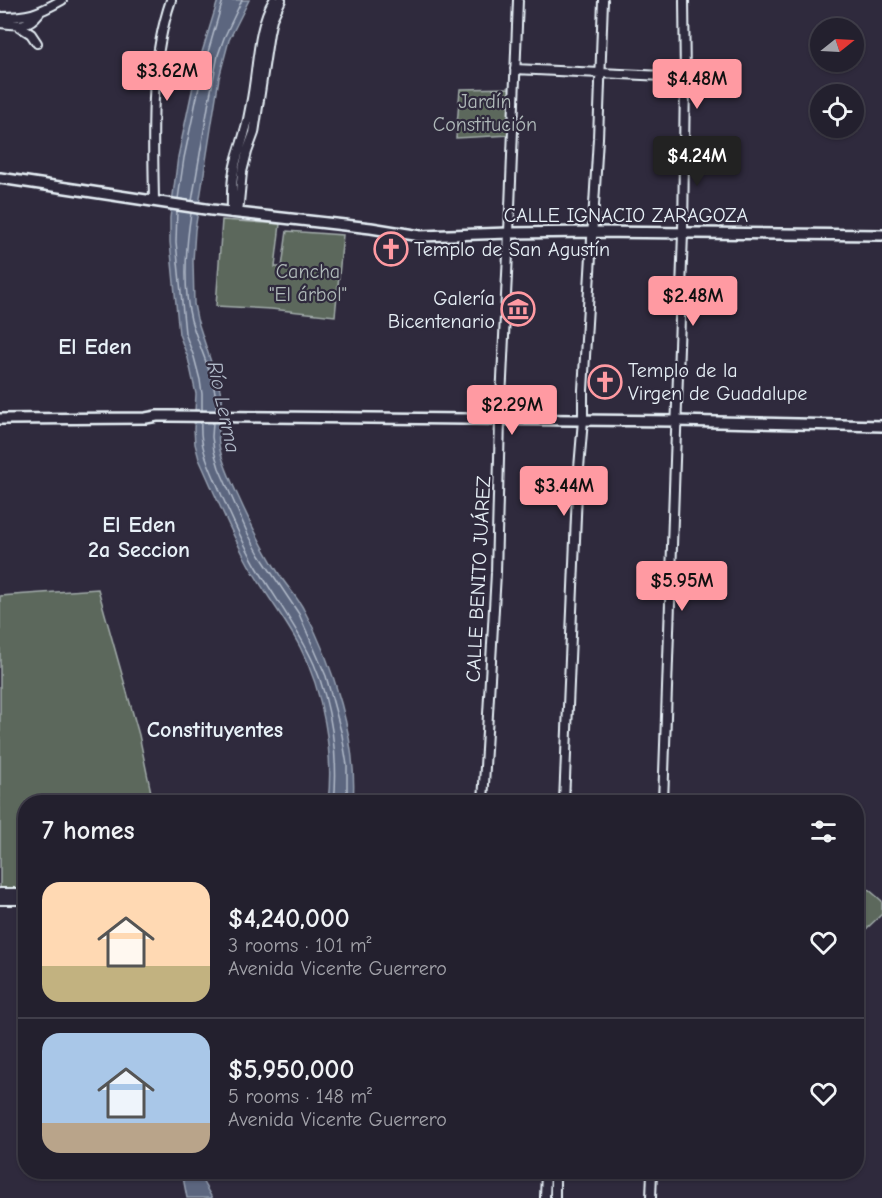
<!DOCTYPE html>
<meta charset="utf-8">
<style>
body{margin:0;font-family:"Comic Neue",sans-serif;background:#2f2d3a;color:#f1f3f6;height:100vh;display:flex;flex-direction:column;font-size:22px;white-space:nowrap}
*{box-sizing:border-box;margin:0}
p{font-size:20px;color:#a3a3aa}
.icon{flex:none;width:33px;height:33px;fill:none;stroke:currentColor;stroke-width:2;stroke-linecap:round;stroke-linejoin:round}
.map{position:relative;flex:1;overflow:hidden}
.side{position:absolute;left:18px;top:795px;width:846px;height:384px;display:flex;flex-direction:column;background:#23202e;border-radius:24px;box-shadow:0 2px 4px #0004,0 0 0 2px #403e4a}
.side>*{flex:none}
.needle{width:39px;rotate:72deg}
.tools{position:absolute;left:810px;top:18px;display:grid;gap:12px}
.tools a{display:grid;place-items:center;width:54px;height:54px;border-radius:50%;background:#23202e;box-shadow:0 2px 4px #0004,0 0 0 2px #403e4a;font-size:30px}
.price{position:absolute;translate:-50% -51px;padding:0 14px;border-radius:6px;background:#ff9aa2;color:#111;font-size:20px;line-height:39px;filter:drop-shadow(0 2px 3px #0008)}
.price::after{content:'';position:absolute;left:50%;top:36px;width:18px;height:14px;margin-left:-9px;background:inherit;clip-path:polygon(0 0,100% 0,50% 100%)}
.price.active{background:#222;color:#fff}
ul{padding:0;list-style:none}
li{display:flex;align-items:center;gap:18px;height:150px;padding:0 24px}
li+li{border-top:2px solid #403e4a}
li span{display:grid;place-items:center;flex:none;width:168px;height:120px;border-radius:18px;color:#555}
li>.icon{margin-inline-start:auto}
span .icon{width:72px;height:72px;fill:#fffc;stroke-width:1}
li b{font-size:26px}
h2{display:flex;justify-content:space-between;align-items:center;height:72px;padding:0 24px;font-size:26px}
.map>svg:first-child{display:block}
</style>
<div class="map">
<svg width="882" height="1198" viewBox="0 0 882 1198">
<rect width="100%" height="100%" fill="#2f2a3d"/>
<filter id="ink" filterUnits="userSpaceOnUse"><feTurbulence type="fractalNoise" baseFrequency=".0167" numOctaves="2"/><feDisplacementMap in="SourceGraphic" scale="12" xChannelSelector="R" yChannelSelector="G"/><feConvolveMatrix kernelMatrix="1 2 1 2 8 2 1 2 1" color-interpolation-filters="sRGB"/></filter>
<g filter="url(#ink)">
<path fill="#5b675c" stroke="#a2acaa" stroke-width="1.5" d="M512 88 511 135 456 138 460 89Z
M222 220 280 224 275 267H282L287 231 343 235 335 316 271 309 216 306Z
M98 589 139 735 153 802H26L25 890 0 891V596Z
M867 888 882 901V914L864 931 857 922V898Z"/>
<path fill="#5c667f" stroke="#949eaf" stroke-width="1.5" d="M218 0H249L229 40 219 78 195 230 193 261 194 304 197 319 222 396C224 414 215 431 220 450 224 466 231 481 238 496 251 525 264 551 281 577 288 588 298 598 304 610 333 663 358 743 353 802H328C334 753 323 691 300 647 284 616 261 589 245 558 228 526 214 492 199 459L195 444 194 429 196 394 188 358 179 334 170 242V218L178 157 196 72Z
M182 1172H197L212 1198H187Z"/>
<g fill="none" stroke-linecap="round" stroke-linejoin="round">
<path stroke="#b0b9c8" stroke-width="1.5" d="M178 199 184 158 202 73 223 0
M192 201 209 101 218 55 224 38 242 0
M177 211 176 242 185 333 194 357 200 380 202 394V410
M191 213C186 246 183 288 191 320 198 345 219 386 216 410
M201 422C199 450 212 471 222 496 233 521 244 546 258 569 277 601 299 630 314 664 331 703 339 760 334 802
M213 422 212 437 214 451 219 468 247 532 259 554 299 614 326 676 342 735 347 765V802"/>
<g stroke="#e8f1f8" stroke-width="12">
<path id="minor" d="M0 17C29 17 37 14 62 0
M0 23C18 25 27 28 39 13
M17 25 31 34 37 43
M515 69 685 77
M154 201C153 134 149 64 171 0
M232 213C232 199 231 185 234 171 236 157 242 144 245 131 248 122 249 113 251 104 258 72 257 27 274 0
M238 213 242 172 247 152 254 133 269 33 272 19 281 0
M483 802 496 573 500 420 509 233 518 0
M564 802 577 492 583 420V390L598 138 603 0
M663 802 683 233 685 77 684 0
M0 893H26
M0 900H26
M545 1198 546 1172
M555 1198V1172
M651 1198 652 1172"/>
</g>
<g stroke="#e8f1f8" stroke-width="14">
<path id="major" d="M0 178 212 210 371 228 420 236 509 233 592 232 882 235
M0 419 146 418 157 416H170L676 421 882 426"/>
</g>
<use href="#minor" stroke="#2f2a3d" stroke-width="8"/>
<use href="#major" stroke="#2f2a3d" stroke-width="9"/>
</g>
</g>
<defs>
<g id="church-ring" transform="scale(1.725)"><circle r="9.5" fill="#2f2a3d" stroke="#ff9aa2" stroke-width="1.5"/><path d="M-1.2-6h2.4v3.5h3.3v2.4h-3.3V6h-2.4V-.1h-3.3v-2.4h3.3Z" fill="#ff9aa2"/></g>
<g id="museum-ring" transform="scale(1.725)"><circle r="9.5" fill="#2f2a3d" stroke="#ff9aa2" stroke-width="1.5"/><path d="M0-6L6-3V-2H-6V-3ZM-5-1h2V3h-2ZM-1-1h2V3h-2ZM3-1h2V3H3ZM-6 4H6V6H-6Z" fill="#ff9aa2"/></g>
</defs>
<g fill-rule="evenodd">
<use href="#church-ring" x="391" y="249"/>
<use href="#museum-ring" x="518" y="309"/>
<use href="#church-ring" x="605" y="382"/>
</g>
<g text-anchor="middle" stroke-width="4.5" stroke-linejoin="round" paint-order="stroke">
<g font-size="20" fill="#b0baba" stroke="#2f2a3d">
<text x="485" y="108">Jardín<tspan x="485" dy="23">Constitución</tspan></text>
<text x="308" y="278">Cancha<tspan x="308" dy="23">"El árbol"</tspan></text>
</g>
<g font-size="20" fill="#e8f1f8" stroke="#2f2a3d">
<text x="626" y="222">CALLE IGNACIO ZARAGOZA</text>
<text transform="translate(478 579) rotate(-87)" y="7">CALLE BENITO JUÁREZ</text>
</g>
<g font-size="20" fill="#e8f1f8" stroke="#2f2a3d" text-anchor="start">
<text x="414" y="256">Templo de San Agustín</text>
<text x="495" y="305" text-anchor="end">Galería<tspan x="495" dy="23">Bicentenario</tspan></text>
<text x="628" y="377">Templo de la<tspan x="628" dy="23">Virgen de Guadalupe</tspan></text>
</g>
<g font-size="21" font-style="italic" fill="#b0b9c8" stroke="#2f2a3d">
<text transform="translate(224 407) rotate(78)" y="7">Río Lerma</text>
</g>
<g font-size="22" font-weight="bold" fill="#e8f1f8" stroke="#2f2a3d">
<text x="95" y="354">El Eden</text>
<text x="139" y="532">El Eden<tspan x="139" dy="25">2a Seccion</tspan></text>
<text x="215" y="737">Constituyentes</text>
</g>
</g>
</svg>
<div class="tools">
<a><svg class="needle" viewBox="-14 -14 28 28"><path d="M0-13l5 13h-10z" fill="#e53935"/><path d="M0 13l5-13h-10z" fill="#a3a3aa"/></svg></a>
<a><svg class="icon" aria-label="locate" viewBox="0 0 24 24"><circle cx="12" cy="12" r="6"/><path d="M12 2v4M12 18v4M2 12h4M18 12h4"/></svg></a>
</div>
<b class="price" style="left:167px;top:102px">$3.62M</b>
<b class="price" style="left:697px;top:110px">$4.48M</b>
<b class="price active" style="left:697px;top:187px">$4.24M</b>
<b class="price" style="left:693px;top:327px">$2.48M</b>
<b class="price" style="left:512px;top:436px">$2.29M</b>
<b class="price" style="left:564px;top:517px">$3.44M</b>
<b class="price" style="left:682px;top:612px">$5.95M</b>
<section class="side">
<h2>7 homes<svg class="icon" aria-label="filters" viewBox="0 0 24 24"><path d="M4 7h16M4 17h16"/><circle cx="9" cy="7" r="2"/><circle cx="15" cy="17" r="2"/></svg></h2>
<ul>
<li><span style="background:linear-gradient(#ffd9b3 70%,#c2b280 0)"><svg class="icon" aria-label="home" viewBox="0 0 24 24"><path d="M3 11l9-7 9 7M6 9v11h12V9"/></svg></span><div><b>$4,240,000</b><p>3 rooms · 101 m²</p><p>Avenida Vicente Guerrero</p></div><svg class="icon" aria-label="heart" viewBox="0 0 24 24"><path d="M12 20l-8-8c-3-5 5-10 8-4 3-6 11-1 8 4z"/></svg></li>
<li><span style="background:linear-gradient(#a9c7e8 75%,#b9a48a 0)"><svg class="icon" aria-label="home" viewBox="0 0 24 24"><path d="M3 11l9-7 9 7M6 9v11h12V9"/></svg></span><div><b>$5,950,000</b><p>5 rooms · 148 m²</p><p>Avenida Vicente Guerrero</p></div><svg class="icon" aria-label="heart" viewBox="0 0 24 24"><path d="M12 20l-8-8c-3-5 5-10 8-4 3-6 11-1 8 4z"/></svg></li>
</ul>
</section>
</div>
